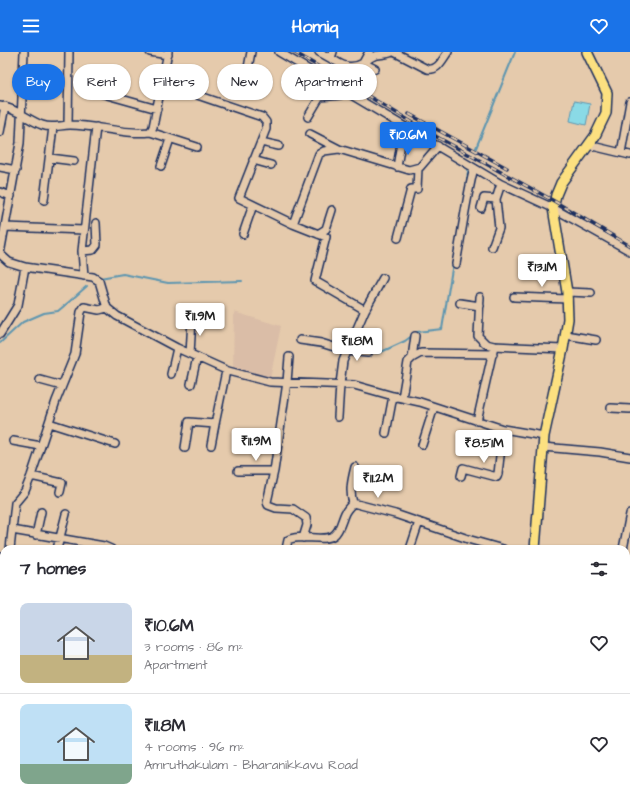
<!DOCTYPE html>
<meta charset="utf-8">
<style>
body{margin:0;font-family:"Architects Daughter",sans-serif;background:#f2f2f3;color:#2b2b33;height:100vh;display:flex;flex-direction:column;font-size:15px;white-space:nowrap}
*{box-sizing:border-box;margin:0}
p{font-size:13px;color:#7c7c81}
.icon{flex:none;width:22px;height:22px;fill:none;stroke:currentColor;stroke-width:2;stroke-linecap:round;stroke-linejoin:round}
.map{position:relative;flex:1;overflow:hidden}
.details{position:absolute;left:0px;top:493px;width:630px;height:256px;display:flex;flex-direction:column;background:#fff;border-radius:12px 12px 0 0;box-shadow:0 1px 3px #0004}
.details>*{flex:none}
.guide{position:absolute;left:12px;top:12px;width:400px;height:36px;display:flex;gap:8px}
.price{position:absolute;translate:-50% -34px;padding:0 9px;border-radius:4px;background:#fff;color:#222;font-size:13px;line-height:26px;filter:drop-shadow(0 1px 2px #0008)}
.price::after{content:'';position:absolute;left:50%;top:24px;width:12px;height:9px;margin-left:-6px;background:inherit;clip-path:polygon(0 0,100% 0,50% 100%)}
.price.active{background:#1a73e8;color:#fff}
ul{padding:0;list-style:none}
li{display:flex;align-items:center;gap:12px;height:100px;padding:0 20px}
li+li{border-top:1px solid #e1e1e2}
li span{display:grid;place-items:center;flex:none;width:112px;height:80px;border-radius:8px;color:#555}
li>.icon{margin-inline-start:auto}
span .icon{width:48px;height:48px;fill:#fffc;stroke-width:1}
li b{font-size:17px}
h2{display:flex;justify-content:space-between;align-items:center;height:48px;padding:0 20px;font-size:17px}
.tag{padding:0 14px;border-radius:18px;background:#fff;box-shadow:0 1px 3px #0004;font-size:14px;line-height:36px}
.tag.active{background:#1a73e8;color:#fff}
header{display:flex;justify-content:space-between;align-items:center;height:52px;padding:0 20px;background:#1a73e8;color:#fff;font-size:18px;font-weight:700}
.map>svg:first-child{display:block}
</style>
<header><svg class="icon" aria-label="menu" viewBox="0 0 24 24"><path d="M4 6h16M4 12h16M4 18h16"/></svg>Homiq<svg class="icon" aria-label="heart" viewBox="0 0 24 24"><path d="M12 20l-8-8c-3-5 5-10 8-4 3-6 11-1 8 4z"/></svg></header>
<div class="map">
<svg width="630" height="749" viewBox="0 0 630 749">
<rect width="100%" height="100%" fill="#e5caac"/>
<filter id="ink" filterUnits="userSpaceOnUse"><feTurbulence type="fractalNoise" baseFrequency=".025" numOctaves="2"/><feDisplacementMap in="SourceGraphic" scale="8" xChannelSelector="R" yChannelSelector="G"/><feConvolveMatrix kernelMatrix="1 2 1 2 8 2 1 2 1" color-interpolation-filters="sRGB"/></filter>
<g filter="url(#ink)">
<path fill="#dabda7" d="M234 260 281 274 270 327 233 318Z"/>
<path fill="#8adae6" stroke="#5e96b0" d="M574 49 590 52 586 73 570 69Z"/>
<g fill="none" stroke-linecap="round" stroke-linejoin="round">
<path stroke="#5e96b0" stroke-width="2" d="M476 96 515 0
M466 138 468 119
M100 226 123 222 168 231 242 229
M0 291 23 270 44 261 58 259 70 249 87 234
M369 300 379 301 405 289 417 280 442 277 453 211"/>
<g stroke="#1b2f5e" stroke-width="10">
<path id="minor" d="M150 0 168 3
M279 0 501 132 553 156 630 199
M319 0 335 9
M333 0 331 6C342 14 351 18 363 11 367 9 370 5 374 4 380 2 386 3 392 0
M369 0 363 11 375 17
M394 0 427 17C438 19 442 8 448 0
M247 21 251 0
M162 31 262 65 266 70V77L239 146 293 172 319 102 324 99 339 97 409 118 420 115 438 94
M93 39 157 57
M0 54C16 56 28 68 42 73 52 77 60 73 70 73 97 73 124 83 150 80L153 75 168 0
M308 65 320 45 340 43 345 39
M68 73 69 0
M0 80 5 54
M150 80 197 95
M310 82 339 97
M261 90 279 94
M588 93 630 103
M621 101 630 50
M50 106 74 109
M253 108 271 113
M161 114 170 87
M0 115 16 118
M397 115 401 91
M0 140 11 144
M44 148 53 75
M481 156 484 146 496 147
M293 172 326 185 315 229 365 258 343 309 340 332 338 365
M5 175 84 178
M243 182 253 153
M318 182 326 177 332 158
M398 186 411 137H417L418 116
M492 195 499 176 496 147 501 132
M82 199 93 198 97 193 96 171
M0 202 9 210 25 215 93 225 99 229 107 256 117 264 177 296 228 319 270 330 354 333 393 344 420 350 503 377 544 384
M0 202 20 91 24 0
M456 212C462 180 466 147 474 116
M84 224 82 199 96 75
M567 240 591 241
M480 245 478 284 486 292 494 294
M514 245 568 247
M460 251 480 254
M365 258 383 226
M0 282 18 253 25 215
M566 283 596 288
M300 288 321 291 347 299 368 301
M190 302 192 267
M289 305 287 330 274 419 267 450 268 453 276 456 293 457 306 466 307 473 303 486
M412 306 415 284
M171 322 177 296
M40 328 62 334
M191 332 197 305
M402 346 408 310 412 306 421 301 493 302
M611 356 630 357
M477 369 494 294 563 297
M49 371 115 392
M386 381 393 344
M13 389 41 394
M211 393 215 372
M422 393 434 355
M543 395 600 400 630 405
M185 396 189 370 215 372 226 319
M238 419H274
M31 424 62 431 60 440
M461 424 463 416 497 425 498 422 503 377
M353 451C349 439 352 427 355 415
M12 478 104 494 111 497
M36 483 41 460
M10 497 15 451 25 439 31 424 56 349 75 302 81 260 84 255 99 258 107 256
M57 497 66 462
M286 497 288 488C300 481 325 491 334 483 340 479 342 467 345 461 347 457 350 454 353 451L395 462 471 488 503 497
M410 497 419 470
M623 497 630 462
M0 505H4
M626 512 630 513
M626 564 630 565
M0 608 3 587
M0 626 4 627
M626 662 630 663
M0 665 4 666
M626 688 630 674
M0 707H4
M626 732 630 733
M83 749 84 745
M306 749 307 745
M615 749 616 745"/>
</g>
<g stroke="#1b2f5e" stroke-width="12">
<path id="major" d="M535 497 544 384 563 297 568 267 567 240 553 156 556 143 561 131 595 84 606 61 607 41 587 0
M482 749 483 745"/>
</g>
<use href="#minor" stroke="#e5caac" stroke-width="7"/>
<use href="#major" stroke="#fce080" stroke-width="9"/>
<g stroke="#1b2f5e" stroke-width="3.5">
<path id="rail" d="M294 0 437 85 554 149 630 194
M409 62 507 116"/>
</g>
<use href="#rail" stroke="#e5caac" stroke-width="2" stroke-dasharray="6" stroke-linecap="butt"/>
</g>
</g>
</svg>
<b class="price active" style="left:408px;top:104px">₹10.6M</b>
<b class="price" style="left:542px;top:236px">₹13.1M</b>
<b class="price" style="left:200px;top:285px">₹11.9M</b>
<b class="price" style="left:357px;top:310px">₹11.8M</b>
<b class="price" style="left:256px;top:410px">₹11.9M</b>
<b class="price" style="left:484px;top:412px">₹8.51M</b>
<b class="price" style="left:378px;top:447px">₹11.2M</b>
<div class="guide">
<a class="tag active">Buy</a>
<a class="tag">Rent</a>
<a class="tag">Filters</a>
<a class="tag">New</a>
<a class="tag">Apartment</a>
</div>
<section class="details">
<h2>7 homes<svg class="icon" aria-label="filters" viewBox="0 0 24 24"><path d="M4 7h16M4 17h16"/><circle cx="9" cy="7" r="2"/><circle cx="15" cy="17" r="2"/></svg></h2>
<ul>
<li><span style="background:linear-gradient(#c9d6e8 65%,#c2b280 0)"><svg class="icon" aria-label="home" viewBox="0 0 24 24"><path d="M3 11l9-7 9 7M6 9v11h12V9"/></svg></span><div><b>₹10.6M</b><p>3 rooms · 86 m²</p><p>Apartment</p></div><svg class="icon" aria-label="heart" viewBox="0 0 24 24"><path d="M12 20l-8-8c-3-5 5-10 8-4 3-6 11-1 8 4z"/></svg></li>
<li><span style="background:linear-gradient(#bfe0f5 75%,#7fa58c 0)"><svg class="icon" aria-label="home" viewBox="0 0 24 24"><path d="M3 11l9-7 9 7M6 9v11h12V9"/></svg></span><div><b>₹11.8M</b><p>4 rooms · 96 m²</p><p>Amruthakulam - Bharanikkavu Road</p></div><svg class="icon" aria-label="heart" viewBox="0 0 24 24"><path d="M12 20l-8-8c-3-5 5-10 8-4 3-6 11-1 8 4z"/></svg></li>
</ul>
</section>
</div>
